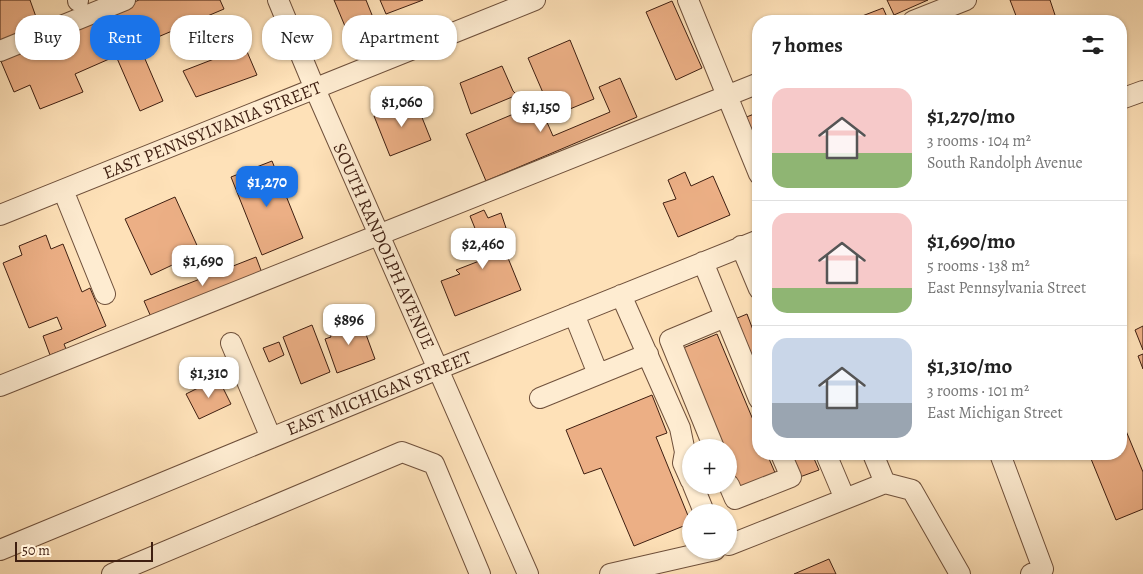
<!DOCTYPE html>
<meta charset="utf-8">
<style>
body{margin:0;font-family:Alegreya,serif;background:#f6f6f6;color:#222;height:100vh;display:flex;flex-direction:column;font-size:19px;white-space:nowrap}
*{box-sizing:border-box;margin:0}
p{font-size:16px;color:#767676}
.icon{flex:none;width:28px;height:28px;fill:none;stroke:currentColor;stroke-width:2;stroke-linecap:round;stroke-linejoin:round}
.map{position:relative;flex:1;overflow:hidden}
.details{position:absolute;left:752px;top:15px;width:375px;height:445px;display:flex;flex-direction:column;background:#fff;border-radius:20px;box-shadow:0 1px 4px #0004}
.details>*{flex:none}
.banner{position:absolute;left:15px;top:15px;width:475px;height:45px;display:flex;gap:10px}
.fabs{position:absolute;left:682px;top:439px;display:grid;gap:10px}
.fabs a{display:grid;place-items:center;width:55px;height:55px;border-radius:50%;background:#fff;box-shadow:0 1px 4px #0004;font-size:25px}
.scale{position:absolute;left:15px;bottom:12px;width:138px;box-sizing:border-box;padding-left:5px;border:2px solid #3f1f11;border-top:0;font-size:14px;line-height:18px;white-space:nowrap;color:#3f1f11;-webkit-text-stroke:4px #feecd1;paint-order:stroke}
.price{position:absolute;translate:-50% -42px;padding:0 11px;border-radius:10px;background:#fff;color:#222;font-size:16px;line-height:32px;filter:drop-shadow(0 1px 2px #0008)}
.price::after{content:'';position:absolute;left:50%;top:30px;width:15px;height:11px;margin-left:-8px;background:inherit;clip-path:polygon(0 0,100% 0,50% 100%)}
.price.active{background:#1a73e8;color:#fff}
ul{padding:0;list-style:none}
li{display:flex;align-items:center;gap:15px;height:125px;padding:0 20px}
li+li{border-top:1px solid #e0e0e0}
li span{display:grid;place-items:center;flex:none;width:140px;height:100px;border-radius:15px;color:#555}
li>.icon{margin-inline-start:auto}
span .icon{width:60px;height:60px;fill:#fffc;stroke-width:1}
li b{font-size:21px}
h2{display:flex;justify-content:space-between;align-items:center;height:60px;padding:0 20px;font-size:21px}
.pill{padding:0 18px;border-radius:20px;background:#fff;box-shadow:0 1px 4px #0004;font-size:18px;line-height:45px}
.pill.active{background:#1a73e8;color:#fff}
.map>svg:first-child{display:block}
</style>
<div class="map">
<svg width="1143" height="574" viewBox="0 0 1143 574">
<rect width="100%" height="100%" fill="#fee1b8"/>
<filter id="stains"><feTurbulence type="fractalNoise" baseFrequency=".004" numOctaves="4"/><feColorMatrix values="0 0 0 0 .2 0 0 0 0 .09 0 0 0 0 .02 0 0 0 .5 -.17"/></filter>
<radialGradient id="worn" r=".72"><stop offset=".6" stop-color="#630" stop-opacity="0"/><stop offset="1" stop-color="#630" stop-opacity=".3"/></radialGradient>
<path fill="#ecaf85" stroke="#3f1f11" d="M0 0H30L41 31 0 47Z
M139 0H220L224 9 139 45 163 101 140 111 116 56 75 74 83 92 40 109 30 85 14 92 0 59Z
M334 0H366L374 20 347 31Z
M380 0H423L386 14Z
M887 0H928L894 15Z
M1010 0H1050L1057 21H1018Z
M672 1 702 68 676 80 646 12Z
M883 8 887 17 878 21H849Z
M570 40 594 99 553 116 528 58Z
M245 47 257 75 196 97 183 71Z
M502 66 513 91 517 95 471 114 460 83Z
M620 78 637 117 486 181 466 134 523 110 521 104 536 97 553 136 610 112 599 87Z
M415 100 431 140 390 156 374 116Z
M759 112V151L744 118Z
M272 161 303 238 262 255 231 177Z
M685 172 691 186 713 176 730 215 678 237 663 203 676 199 668 180Z
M175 197 200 252 151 275 125 219Z
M484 210 488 218 501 213 506 228 497 231 521 290 455 316 441 281 460 274 456 270 487 258 470 216Z
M46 235 51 249 63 244 82 292 90 288 106 326 64 344 66 349 50 355 43 336 62 329 57 317 29 328 3 263 22 255 19 246Z
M256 257 262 273 151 317 144 301Z
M747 314 753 330 759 327V380L735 319Z
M360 318 375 359 337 373 325 339 331 337 328 330Z
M312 325 330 372 301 384 283 337Z
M1143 326V350L1135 330Z
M717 334 759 434V454H767L776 475 740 490 729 462V448H723L683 348Z
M279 342 284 355 269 362 263 348Z
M1143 354V369L1138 356Z
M218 378 231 404 199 419 186 394Z
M652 395 667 433 656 437 691 523 634 546 601 468 584 474 566 430Z
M1124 426 1143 472V509L1116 520 1089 454H1121V427Z
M787 454H812L819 470 797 478Z
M829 559 836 574H794Z"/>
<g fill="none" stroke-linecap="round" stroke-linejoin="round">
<g stroke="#6f503b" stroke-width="22">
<path id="minor" d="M78 0V1
M278 0 315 89 528 574
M688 0 759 174
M913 21 966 0
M0 51 125 0
M1121 99 1143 91
M63 190 105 294
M0 215 535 0
M741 246 759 289
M703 262 759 399
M621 295 680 428 685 452 683 463 691 481
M574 314 598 374
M231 343 271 438
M0 386 759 83
M540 398 648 354
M714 448 670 340 725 317
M873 454 885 483 912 490 960 574
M1000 454 1043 569 1031 574
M693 485 704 512
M729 485 735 499 791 477 781 454
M845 499 885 483
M729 545 845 499 826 454
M0 550 438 369 759 240
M112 574 402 452 434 464 480 574
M610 574 715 550"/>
</g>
<use href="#minor" stroke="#feecd1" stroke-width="20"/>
</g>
<g text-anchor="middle" stroke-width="4.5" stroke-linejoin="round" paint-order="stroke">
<g font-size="18" fill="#3f1f11" stroke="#feecd1">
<text transform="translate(212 130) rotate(-22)" y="6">EAST PENNSYLVANIA STREET</text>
<text transform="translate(384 246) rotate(66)" y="6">SOUTH RANDOLPH AVENUE</text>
<text transform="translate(379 393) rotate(-22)" y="6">EAST MICHIGAN STREET</text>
</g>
</g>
<rect width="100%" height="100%" filter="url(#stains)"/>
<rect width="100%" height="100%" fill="url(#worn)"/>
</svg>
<div class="fabs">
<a>+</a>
<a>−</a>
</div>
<div class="scale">50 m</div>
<b class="price" style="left:402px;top:128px">$1,060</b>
<b class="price" style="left:541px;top:133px">$1,150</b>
<b class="price active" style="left:267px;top:208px">$1,270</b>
<b class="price" style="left:483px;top:270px">$2,460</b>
<b class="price" style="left:203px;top:287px">$1,690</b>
<b class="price" style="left:349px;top:346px">$896</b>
<b class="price" style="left:209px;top:399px">$1,310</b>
<div class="banner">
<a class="pill">Buy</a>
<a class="pill active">Rent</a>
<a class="pill">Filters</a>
<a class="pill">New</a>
<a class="pill">Apartment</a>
</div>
<section class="details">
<h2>7 homes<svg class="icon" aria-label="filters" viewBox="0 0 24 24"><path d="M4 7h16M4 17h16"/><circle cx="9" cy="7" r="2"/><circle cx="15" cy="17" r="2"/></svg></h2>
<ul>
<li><span style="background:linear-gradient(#f6c9c9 65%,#8fb573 0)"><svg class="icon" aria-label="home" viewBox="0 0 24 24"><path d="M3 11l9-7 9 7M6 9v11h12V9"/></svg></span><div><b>$1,270/mo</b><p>3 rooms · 104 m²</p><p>South Randolph Avenue</p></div></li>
<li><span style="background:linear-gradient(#f6c9c9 75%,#8fb573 0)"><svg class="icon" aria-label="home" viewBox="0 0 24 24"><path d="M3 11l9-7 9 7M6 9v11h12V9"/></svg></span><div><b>$1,690/mo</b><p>5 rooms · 138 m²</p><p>East Pennsylvania Street</p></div></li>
<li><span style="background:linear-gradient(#c9d6e8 65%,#9aa5b1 0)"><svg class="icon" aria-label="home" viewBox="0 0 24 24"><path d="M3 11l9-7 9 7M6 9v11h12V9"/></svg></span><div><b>$1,310/mo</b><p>3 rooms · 101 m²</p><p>East Michigan Street</p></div></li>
</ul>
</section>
</div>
